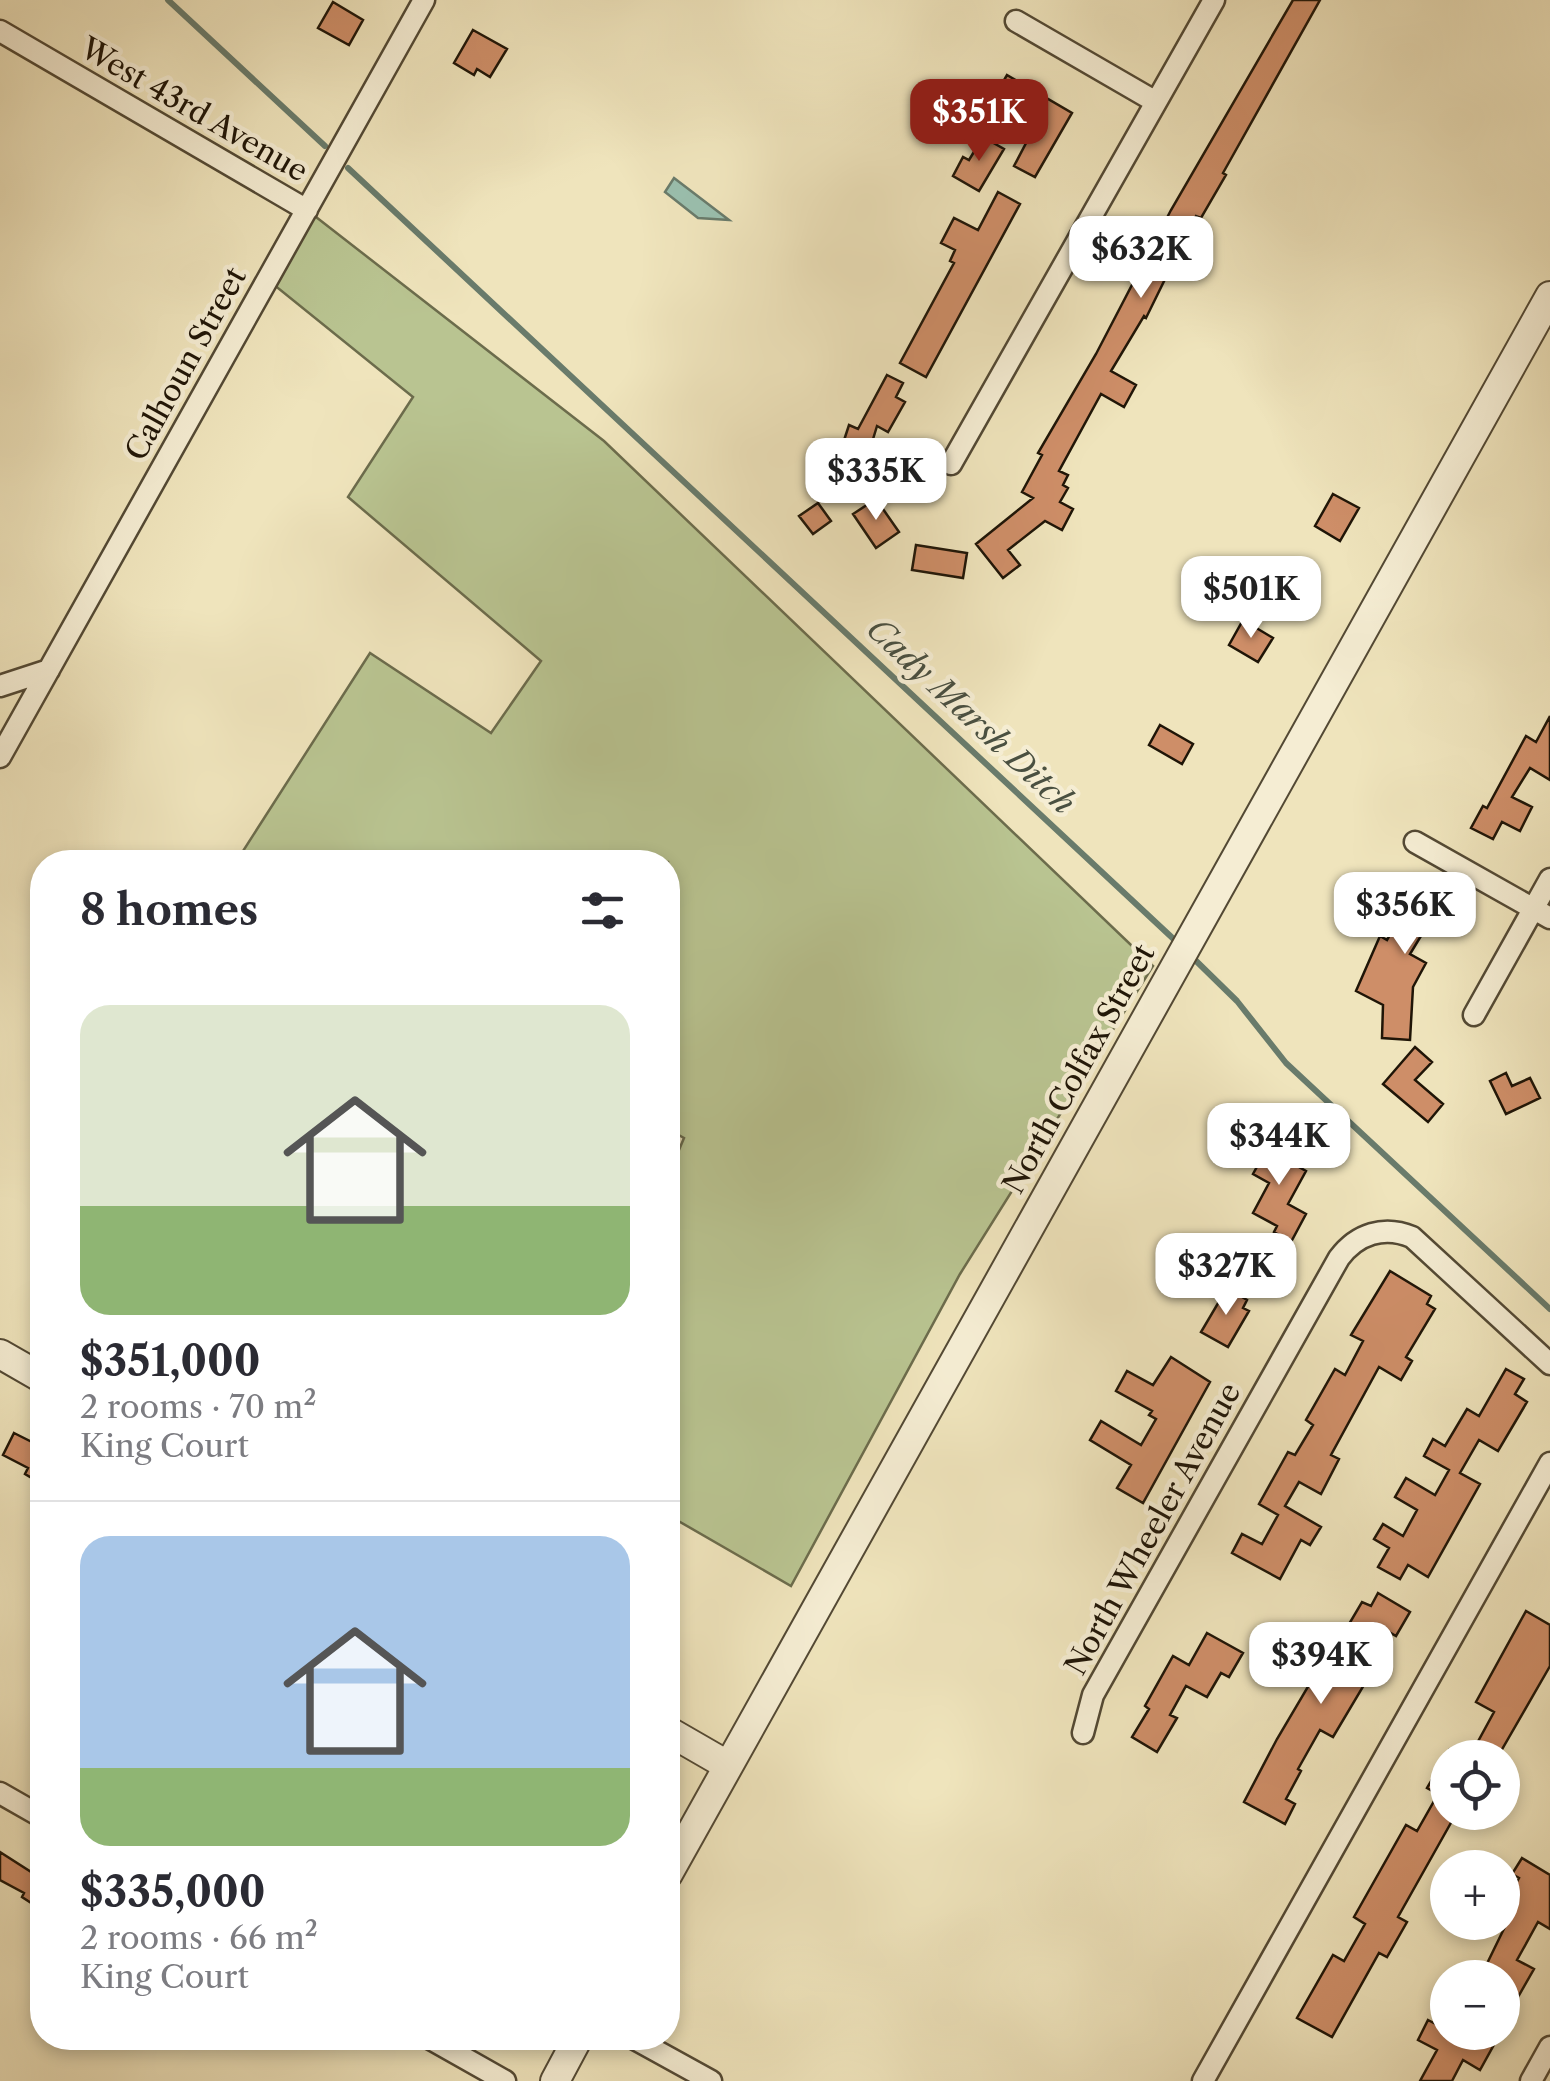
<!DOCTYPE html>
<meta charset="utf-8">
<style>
body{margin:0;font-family:"Libre Caslon Text",serif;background:#f7f7f7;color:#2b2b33;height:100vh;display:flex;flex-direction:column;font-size:38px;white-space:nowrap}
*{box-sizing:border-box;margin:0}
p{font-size:32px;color:#7c7c81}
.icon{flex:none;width:55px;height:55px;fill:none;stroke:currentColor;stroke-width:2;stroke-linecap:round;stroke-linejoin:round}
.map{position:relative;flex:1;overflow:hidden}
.sheet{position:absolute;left:30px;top:850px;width:650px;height:1200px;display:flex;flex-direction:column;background:#fff;border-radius:40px;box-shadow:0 5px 15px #0003}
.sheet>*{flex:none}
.tools{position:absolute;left:1430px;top:1740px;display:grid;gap:20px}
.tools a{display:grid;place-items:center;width:90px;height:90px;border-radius:50%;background:#fff;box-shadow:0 5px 15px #0003;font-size:50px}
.price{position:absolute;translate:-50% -85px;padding:0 22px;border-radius:20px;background:#fff;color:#222;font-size:32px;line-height:65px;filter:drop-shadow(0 2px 5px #0008)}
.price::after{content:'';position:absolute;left:50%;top:60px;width:30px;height:22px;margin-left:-15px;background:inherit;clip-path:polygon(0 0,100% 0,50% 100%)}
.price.selected{background:#8f2418;color:#fff}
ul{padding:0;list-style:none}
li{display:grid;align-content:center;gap:20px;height:530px;padding:0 50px}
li+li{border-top:2px solid #e1e1e2}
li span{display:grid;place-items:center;height:310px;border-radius:30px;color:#555}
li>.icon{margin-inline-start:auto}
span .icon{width:180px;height:180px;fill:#fffc;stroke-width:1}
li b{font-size:42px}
h2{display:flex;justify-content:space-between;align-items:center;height:120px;padding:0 50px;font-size:42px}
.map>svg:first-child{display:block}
</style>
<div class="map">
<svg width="1550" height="2081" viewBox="0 0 1550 2081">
<rect width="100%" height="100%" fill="#efe4bc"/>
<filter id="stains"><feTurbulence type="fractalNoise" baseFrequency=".002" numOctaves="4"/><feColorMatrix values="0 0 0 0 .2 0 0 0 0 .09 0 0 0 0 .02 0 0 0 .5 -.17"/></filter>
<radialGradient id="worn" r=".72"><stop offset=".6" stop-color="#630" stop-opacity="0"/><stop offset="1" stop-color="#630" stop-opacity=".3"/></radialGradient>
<path fill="#b9c491" stroke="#6c6c4c" stroke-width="2.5" d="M307 210 604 441 1153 966 960 1274 791 1586 668 1515V1176L684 1138 668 1129V862H236L370 653 491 733 541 661 348 497 413 397 268 280Z"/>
<path fill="#9abfae" stroke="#697b6b" stroke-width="2.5" d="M674 178 729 220 698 218 665 192Z"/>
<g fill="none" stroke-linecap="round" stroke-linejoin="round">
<path stroke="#697b6b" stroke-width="6" d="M168 0 325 146
M348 168 1180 945
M1189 954 1237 1001 1286 1063 1550 1309"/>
</g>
<path fill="#ce8e68" stroke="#1f1507" stroke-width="2.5" d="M1293 0H1320L1223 173 1226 175 1201 218 1196 216 1146 318 1144 316 1111 371 1136 385 1124 407 1101 394 1059 471 1068 475 1063 485 1068 488 1060 502 1073 509 1062 530 1045 521 1008 550 1020 565 1003 578 976 544 1033 498 1022 492 1042 455 1038 453 1096 354 1171 210Z
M333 2 363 20 349 45 318 28Z
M473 30 507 49 490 77 477 69 474 75 454 63Z
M1007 75 1072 113 1035 177 1014 166 1036 124 993 99Z
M983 137 1004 149 979 191 953 176 963 157 969 160Z
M998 192 1020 204 926 377 900 363 954 263 950 261 955 250 941 243 954 218 978 230Z
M887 375 903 383 896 397 905 402 888 432 877 426 860 482 833 474 849 425 858 429Z
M1333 494 1359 508 1340 541 1315 526Z
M876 499 899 532 876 548 853 514Z
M818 503 831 521 813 534 799 516Z
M916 545 967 553 963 578 912 570Z
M1239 577 1258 589 1246 609 1227 597Z
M1243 620 1273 638 1258 662 1229 645Z
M1550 716V780L1530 768 1512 797 1532 807 1520 831 1502 822 1493 839 1471 828 1483 806 1487 808 1526 736 1536 742Z
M1160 725 1193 744 1182 764 1149 745Z
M1405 878 1468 914 1455 935 1430 921 1410 954 1426 963 1413 987 1410 1040 1382 1038 1383 1005 1356 991 1380 936 1387 940 1408 903 1395 896Z
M1415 1047 1432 1062 1415 1080 1443 1104 1428 1122 1383 1084Z
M1506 1073 1512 1086 1530 1078 1540 1098 1506 1114 1490 1081Z
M1267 1134 1297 1151 1290 1162 1306 1171 1288 1204 1306 1214 1291 1242 1274 1232 1277 1226 1253 1213 1269 1183 1253 1174 1265 1152 1259 1149Z
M1390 1271 1431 1296 1427 1304 1435 1309 1406 1357 1412 1361 1401 1380 1379 1367 1331 1455 1339 1459 1321 1494 1299 1482 1285 1506 1321 1527 1310 1545 1301 1540 1280 1579 1232 1553 1242 1534 1262 1544 1278 1515 1259 1504 1288 1452 1295 1455 1313 1425 1306 1420 1335 1369 1345 1375 1363 1341 1351 1335Z
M1227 1288 1247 1300 1243 1308 1249 1311 1228 1347 1201 1332Z
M1171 1357 1210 1382 1143 1503 1117 1488 1131 1465 1090 1440 1101 1421 1141 1445 1156 1419 1149 1415 1152 1411 1116 1391 1127 1371 1153 1385Z
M1506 1369 1524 1379 1515 1394 1527 1402 1498 1451 1479 1440 1460 1473 1480 1484 1428 1577 1408 1565 1400 1579 1378 1567 1389 1548 1374 1539 1383 1524 1403 1536 1417 1510 1395 1497 1406 1478 1435 1495 1449 1470 1424 1456 1433 1439 1445 1446 1467 1409 1479 1416Z
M14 1433 40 1446 42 1441V1484L25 1474 28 1468 3 1455Z
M1378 1593 1410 1612 1396 1636 1375 1624 1355 1660 1361 1663 1353 1678 1364 1685 1333 1737 1320 1730 1298 1769 1301 1771 1286 1799 1295 1804 1285 1824 1244 1802 1277 1739 1342 1629 1345 1631 1362 1602 1371 1606Z
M1526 1611 1550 1625V1666L1497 1758H1469L1494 1712 1476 1702Z
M1207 1633 1243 1653 1229 1677 1221 1673 1207 1697 1186 1686 1170 1715 1177 1718 1157 1752 1132 1737 1149 1709 1145 1706 1173 1656 1189 1665Z
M1448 1752V1812H1457L1398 1917 1407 1922 1387 1957 1379 1953 1332 2037 1297 2018 1333 1955 1344 1961 1365 1924 1354 1917 1406 1825 1417 1831 1438 1794 1427 1788Z
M0 1852 42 1879V1910L22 1897 24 1893 0 1880Z
M1522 1858 1550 1875V1929L1538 1922 1517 1960 1534 1969 1502 2025V1978H1480L1515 1906 1506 1901 1519 1878 1512 1874Z
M1428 2020 1466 2040 1470 2032H1501L1480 2070 1463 2060 1452 2081H1420L1437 2050 1418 2040Z"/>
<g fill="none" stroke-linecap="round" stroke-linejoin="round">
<g stroke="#534934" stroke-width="25">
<path id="minor" d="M1016 21 1156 102
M0 31 307 210
M951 464 1214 0
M0 686 49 670
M0 757 424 0
M1415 842 1550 918
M1474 1015 1550 879
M1083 1733 1093 1695 1339 1258C1357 1234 1384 1225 1412 1237L1550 1364
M0 1793 42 1817
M429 2038 505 2081
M633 2038 711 2081
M1203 2081 1550 1463
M1531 2081 1550 2047"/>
</g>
<g stroke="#534934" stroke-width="32">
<path id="tertiary" d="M0 1354 42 1378
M668 1731 727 1765
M668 1874 1550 296
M555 2081 578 2038"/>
</g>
<use href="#minor" stroke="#f5edd3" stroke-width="20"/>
<use href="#tertiary" stroke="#f5edd3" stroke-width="28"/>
</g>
<g text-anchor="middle" stroke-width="9" stroke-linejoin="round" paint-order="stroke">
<g font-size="30" fill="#1f1507" stroke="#f5edd3">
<text transform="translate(194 110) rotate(30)" y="10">West 43rd Avenue</text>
<text transform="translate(186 364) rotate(-61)" y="10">Calhoun Street</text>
<text transform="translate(1079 1069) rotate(-61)" y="10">North Colfax Street</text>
<text transform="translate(1153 1529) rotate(-61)" y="10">North Wheeler Avenue</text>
</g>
<g font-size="32" font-style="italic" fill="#4a5041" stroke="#f5edd3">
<text transform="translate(971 716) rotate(43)" y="11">Cady Marsh Ditch</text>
</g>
</g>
<rect width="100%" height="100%" filter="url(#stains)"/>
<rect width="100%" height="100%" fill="url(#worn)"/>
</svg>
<div class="tools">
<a><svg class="icon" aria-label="locate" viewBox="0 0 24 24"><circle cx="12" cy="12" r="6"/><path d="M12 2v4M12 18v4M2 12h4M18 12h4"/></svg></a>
<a>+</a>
<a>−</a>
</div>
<b class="price selected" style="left:979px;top:164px">$351K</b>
<b class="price" style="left:1141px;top:301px">$632K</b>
<b class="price" style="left:876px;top:523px">$335K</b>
<b class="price" style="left:1251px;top:641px">$501K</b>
<b class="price" style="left:1405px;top:957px">$356K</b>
<b class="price" style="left:1279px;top:1188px">$344K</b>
<b class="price" style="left:1226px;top:1318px">$327K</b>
<b class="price" style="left:1321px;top:1707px">$394K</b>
<section class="sheet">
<h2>8 homes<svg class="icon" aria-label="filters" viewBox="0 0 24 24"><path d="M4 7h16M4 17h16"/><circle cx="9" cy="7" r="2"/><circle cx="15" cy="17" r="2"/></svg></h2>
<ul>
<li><span style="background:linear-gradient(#dfe7d0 65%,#8fb573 0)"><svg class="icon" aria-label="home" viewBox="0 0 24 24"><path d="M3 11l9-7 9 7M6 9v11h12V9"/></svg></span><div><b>$351,000</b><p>2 rooms · 70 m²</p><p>King Court</p></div></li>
<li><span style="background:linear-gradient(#a9c7e8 75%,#8fb573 0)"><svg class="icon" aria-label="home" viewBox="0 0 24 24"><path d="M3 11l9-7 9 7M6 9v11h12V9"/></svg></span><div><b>$335,000</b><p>2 rooms · 66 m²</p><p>King Court</p></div></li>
</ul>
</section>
</div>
